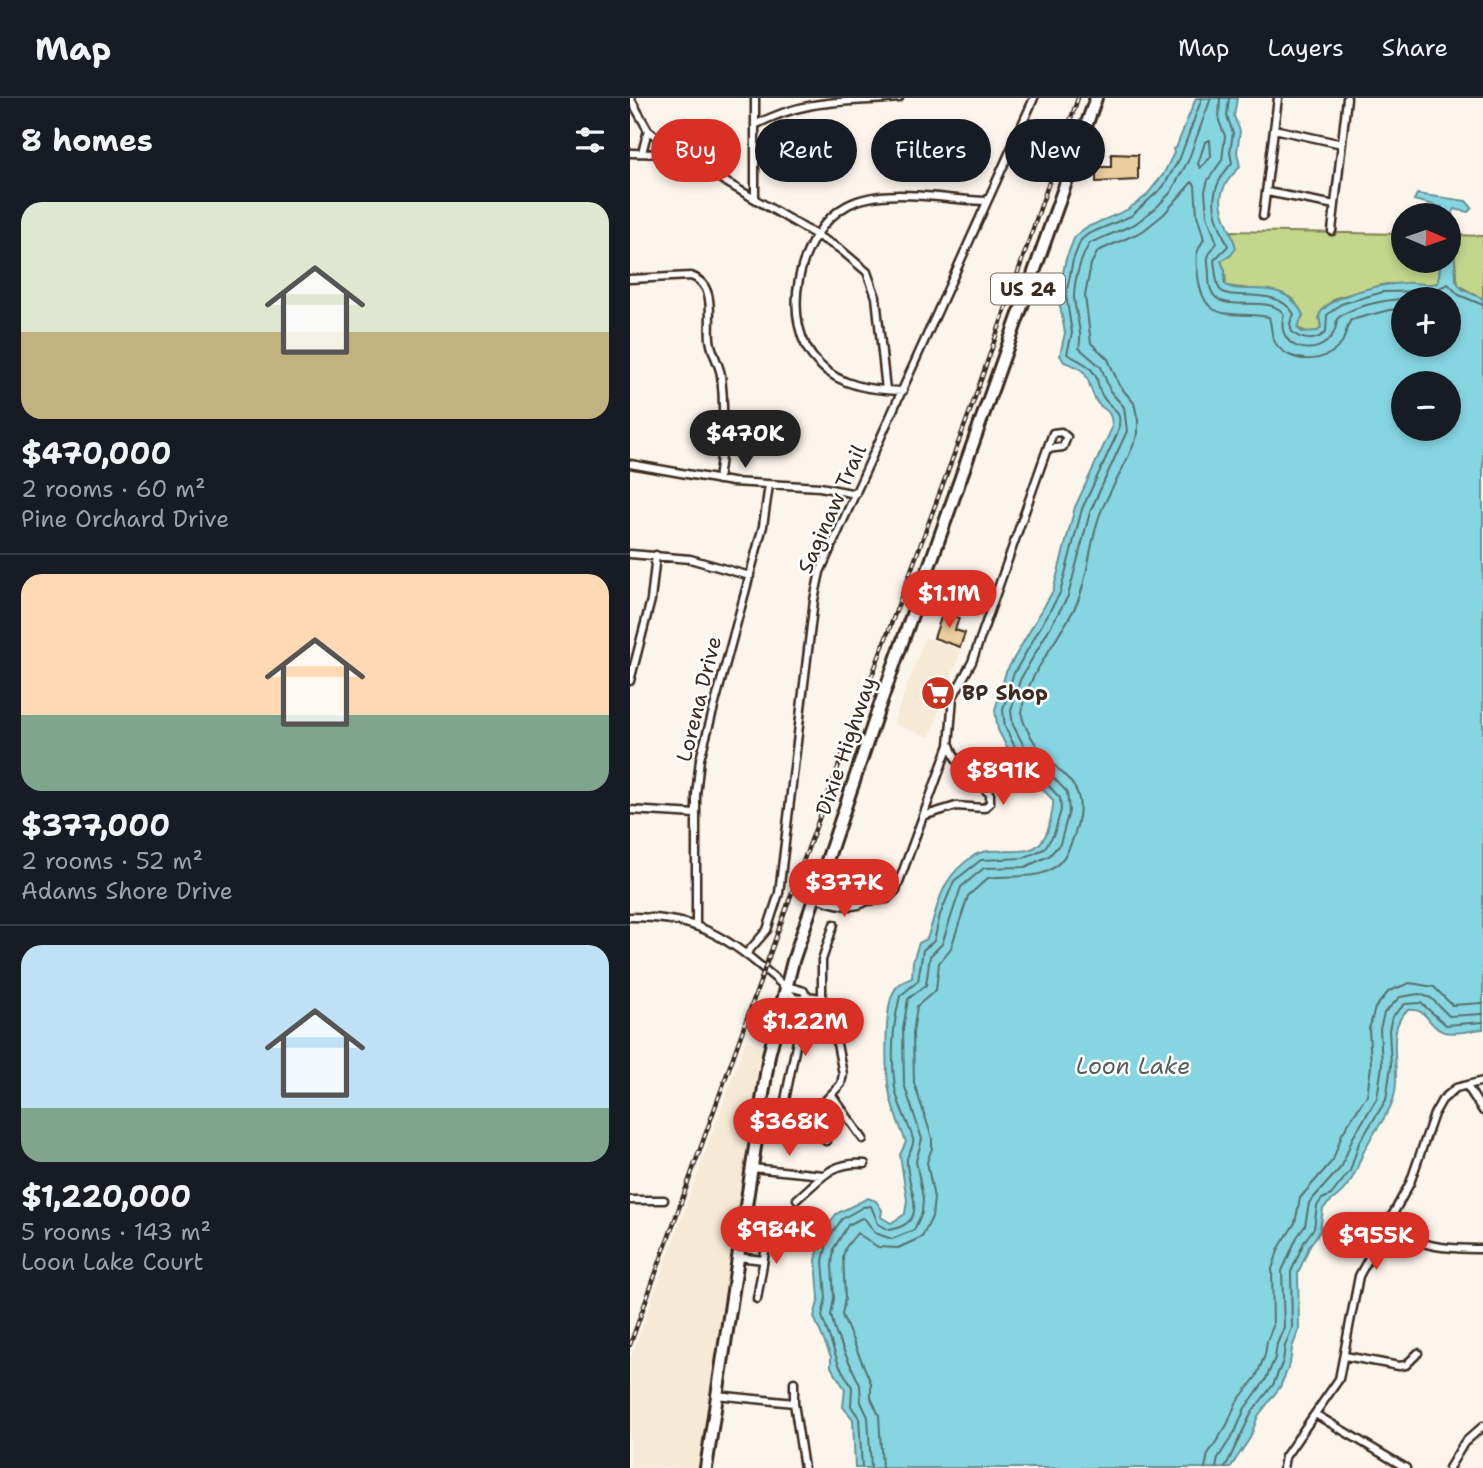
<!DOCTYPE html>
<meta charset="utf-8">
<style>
body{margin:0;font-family:"Shantell Sans",sans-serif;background:#20242c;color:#f1f3f6;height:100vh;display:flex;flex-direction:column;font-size:26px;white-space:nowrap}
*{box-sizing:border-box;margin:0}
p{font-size:23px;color:#9ea1a6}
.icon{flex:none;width:38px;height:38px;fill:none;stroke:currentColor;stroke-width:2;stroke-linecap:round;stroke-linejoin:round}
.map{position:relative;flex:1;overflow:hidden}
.sheet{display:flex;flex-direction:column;background:#171b24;width:630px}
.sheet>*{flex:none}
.hud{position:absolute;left:21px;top:21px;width:665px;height:63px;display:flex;gap:14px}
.needle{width:46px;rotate:92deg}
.buttons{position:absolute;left:761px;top:105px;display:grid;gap:14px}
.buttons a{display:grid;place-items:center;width:70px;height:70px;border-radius:50%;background:#171b24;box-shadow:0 4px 10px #0003;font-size:35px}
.price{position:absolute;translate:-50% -60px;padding:0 16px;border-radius:24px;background:#d93025;color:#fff;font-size:23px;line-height:46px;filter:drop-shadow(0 2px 4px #0008)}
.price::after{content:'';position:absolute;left:50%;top:42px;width:21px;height:16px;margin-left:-10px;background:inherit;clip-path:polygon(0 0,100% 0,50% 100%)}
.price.current{background:#222;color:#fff}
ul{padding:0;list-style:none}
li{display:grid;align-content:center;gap:14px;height:371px;padding:0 21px}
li+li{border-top:2px solid #363941}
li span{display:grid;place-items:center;height:217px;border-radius:21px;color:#555}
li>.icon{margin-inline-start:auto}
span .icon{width:126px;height:126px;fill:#fffc;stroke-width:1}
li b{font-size:30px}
h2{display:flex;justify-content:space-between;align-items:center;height:84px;padding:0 21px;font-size:30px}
.chip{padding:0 24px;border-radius:32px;background:#171b24;box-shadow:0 4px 10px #0003;font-size:24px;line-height:63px}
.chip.current{background:#d93025;color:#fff}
header{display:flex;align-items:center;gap:42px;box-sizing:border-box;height:98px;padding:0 35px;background:#171b24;border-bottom:2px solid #363941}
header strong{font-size:33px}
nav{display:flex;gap:38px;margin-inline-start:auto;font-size:24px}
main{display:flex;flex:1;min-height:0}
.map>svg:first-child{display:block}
</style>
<header>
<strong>Map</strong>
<nav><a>Map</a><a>Layers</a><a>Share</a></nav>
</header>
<main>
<section class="sheet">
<h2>8 homes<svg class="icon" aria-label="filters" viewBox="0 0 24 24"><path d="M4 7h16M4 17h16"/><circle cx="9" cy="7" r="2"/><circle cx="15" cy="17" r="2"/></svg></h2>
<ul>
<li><span style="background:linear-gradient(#dfe7d0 60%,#c2b280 0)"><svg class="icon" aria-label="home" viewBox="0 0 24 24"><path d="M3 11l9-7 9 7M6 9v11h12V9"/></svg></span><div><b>$470,000</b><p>2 rooms · 60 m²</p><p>Pine Orchard Drive</p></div></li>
<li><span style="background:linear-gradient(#ffd9b3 65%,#7fa58c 0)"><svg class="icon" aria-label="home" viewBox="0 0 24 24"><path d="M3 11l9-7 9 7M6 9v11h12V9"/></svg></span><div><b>$377,000</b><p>2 rooms · 52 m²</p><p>Adams Shore Drive</p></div></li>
<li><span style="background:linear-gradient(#bfe0f5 75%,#7fa58c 0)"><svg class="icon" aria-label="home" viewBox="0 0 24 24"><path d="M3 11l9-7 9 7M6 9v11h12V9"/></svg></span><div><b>$1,220,000</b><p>5 rooms · 143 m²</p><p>Loon Lake Court</p></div></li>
</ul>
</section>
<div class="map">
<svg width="853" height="1370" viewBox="0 0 853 1370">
<rect width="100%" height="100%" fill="#fbf5ec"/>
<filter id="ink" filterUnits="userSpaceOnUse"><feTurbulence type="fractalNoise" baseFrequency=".0143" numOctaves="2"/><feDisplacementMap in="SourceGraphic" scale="14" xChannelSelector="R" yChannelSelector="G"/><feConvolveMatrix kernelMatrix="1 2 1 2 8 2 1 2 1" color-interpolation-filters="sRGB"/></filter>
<g filter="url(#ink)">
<path fill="#f6e9d5" d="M295 539 331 552 300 639 263 626Z
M116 942 134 952 69 1370H0V1262Z"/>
<path fill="#c3d68b" stroke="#7f8054" stroke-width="2" d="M599 133 773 136 774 163H811L808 185 802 186H756L706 200 693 211 689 219 691 229 688 233 679 235 667 230 673 217 663 201 651 195 596 188 595 173 591 163 601 157 605 146Z
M822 137 853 138V201L828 187Z"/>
<path fill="#86d6e2" stroke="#689194" stroke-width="2" fill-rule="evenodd" d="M566 0H607L604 18 610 33 607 54 610 69C577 100 595 112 606 150L601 157 591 163 595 173 594 185C608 201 653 175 673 217L667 230 672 234 688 233 691 229 689 217C701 196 751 186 775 185 786 184 798 188 808 185L811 163H819V117H813L812 109 784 102 787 96 836 103 842 110 838 114 824 111 822 119 826 183 832 191 853 201V931C842 932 824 937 814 934 796 928 800 910 778 912 755 929 770 969 765 994 761 1016 744 1032 735 1051 728 1064 727 1077 716 1089 710 1098 699 1103 693 1111L690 1133 680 1147 668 1175 669 1231 662 1250 660 1266 650 1289 628 1318 620 1340 600 1370H225L223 1321 213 1309 215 1291 201 1269V1259L184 1219 189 1200 186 1162 192 1137 206 1116 238 1100 246 1103 252 1112 251 1119 261 1125 275 1116 277 1102 270 1057 276 1044C270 1028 263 1013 260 997 255 976 254 911 264 893 268 885 275 883 282 880L283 863 289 845 297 841C309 807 309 781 342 759 368 741 407 772 419 728 421 719 424 711 423 702L382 659 368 632 365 612 376 574 423 493 445 409 482 330C482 307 471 314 465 301 455 279 461 272 434 264L430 257 435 235 428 197 436 161 445 138 455 130 497 112 516 98 533 77 544 55 543 51 546 50ZM774 201H819V247H774ZM774 285H819V331H774Z"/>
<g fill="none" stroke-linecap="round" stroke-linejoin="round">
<path stroke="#596f6c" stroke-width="2" d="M590 0 589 23 595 38 592 62 578 82 575 93 577 117 587 145C573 163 579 159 579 179 579 226 634 191 654 216 642 258 705 264 707 221 725 205 770 199 794 201
M599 0 597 18 603 35 600 54 602 65C575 95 583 114 598 148L584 162C585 168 586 185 589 190 597 206 645 185 664 216L660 225 662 234C672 243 686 244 696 234L697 217 711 206 753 194 803 193 818 186 829 197 853 207
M580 42 581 59 570 70 568 66 575 44Z
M232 1370 229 1320 221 1308 222 1289 209 1267 192 1218 196 1200 193 1163 198 1141 212 1121 233 1109 241 1108 248 1126 259 1132C304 1124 275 1089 277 1061 278 1053 285 1049 283 1041 278 1023 268 1008 265 990 261 960 263 926 270 898L288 883 293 852 304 843 310 817 324 783 351 762 393 760 414 751 424 736 431 712 430 700 388 655 375 629 373 612 383 577 430 495 452 411 487 336C496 310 479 312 472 297 469 293 468 286 467 281 461 266 449 263 437 256L442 235 436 197 443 162 451 142 458 136 501 118 533 89 550 60 572 0
M241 1370 238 1319 231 1304 230 1287 206 1236 201 1217 204 1200 202 1167 204 1150 218 1127 232 1120 235 1121 245 1135 262 1141 284 1132 292 1115 293 1100 286 1063 292 1041 274 986 273 931 278 901 296 887 300 858 312 846 331 789 354 770 395 769 419 758 430 746 439 713 437 694 395 650 383 627 381 613 390 582 438 498 460 414 497 333 494 309 480 293 471 269 449 250C453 232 445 217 444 199 444 182 451 159 460 145L505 126 526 110 541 94 558 63 581 0
M252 1370 249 1317 241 1300V1285L212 1217 215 1200 213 1158 216 1149 227 1135 248 1149 268 1150 292 1139 302 1119 304 1100 297 1064 302 1050V1040L284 985 283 935 287 908 306 892 309 865 321 850 338 798 358 780C389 775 423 788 440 748 470 677 424 684 399 635 396 629 392 623 392 616 391 584 435 534 448 503 459 475 460 444 470 416 481 389 499 363 508 335V322L504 305 489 287 478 261 461 245 455 198 461 166 468 153 513 133 534 116 562 84 565 87 567 117 574 141C564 158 566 159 568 178 574 228 602 212 639 219 642 228 640 237 646 246 660 266 695 266 710 247 717 239 715 229 721 222L759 212 774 211
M575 1370 578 1356 597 1327 606 1305 626 1279 635 1257 637 1243 643 1228 642 1171 649 1150 665 1125 670 1100 703 1062 712 1036 737 997 741 968 739 931 745 910 759 893 780 885 804 889 822 907 853 905
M586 1370 588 1360 606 1332 615 1310 635 1283 645 1260 647 1246 654 1229 652 1173 667 1139 675 1128 679 1105 712 1068 722 1041 747 1000 752 968 750 931 754 915 770 899 789 896 801 900 819 918 853 916
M595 1370 622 1314 643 1287 653 1263 655 1248 662 1230 661 1174 674 1144 684 1130 687 1108 692 1101 701 1097 720 1073 729 1045 756 1002 761 968 759 932 762 919 775 906 791 905 816 927 853 924"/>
</g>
<path fill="#eace9e" stroke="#3b2a1e" stroke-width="2" d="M481 56 508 57V82L466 84V69H481Z
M313 514 329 520 325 532 335 535 330 549 304 540Z"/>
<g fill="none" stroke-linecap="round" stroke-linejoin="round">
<g stroke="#3b2a1e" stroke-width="11">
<path id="street" d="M0 0 18 32 48 56 210 151 237 174 246 199 256 292
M125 27C177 0 212 5 269 0
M644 31 712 46
M0 55 46 56
M12 55 18 32
M637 94 705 107
M125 100V0
M633 118 648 0
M702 133 717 0
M0 181 61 178C87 187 78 219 80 241 81 254 89 265 91 277 95 311 93 348 88 382
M273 293C243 292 211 289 189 266 147 225 168 133 218 107 252 88 317 102 356 103
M0 366 102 384 190 389 226 396
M0 456 60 461 120 478
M0 583 21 502 26 457
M0 712 66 716
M293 718 326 708 354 710 360 705V696C341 679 329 674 320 647
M189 788 237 803 257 801 266 792 319 647 323 599 342 564 417 351 433 349 437 339 431 334 423 335 417 351
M184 800C202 804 221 814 237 803
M0 819C56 819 86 831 128 866 141 877 154 886 164 900L172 901 176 898 174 893 156 888
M66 827V697L70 661 133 428 139 387
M116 856 137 832 149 795 184 502 190 474 404 0
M837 988 853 1013
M202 997 233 1041
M181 1024 191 1007 211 986 213 976 201 916 192 900V862L204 826
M181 1024 159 1025 153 1023 152 1017 176 898 192 900
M181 1024 196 1043
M122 1070 193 1077
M167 1101C191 1081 201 1063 235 1066
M0 1102H34
M756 1130C794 1149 811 1151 853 1151
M108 1159 133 1162
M127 1201 139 1131
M715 1258 769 1268 776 1267 788 1255
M164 1284V1305
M86 1297 164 1305 174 1370
M685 1316 776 1370
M653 1370 655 1359 709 1281 729 1178 780 1085 804 1016 812 1002 826 990 853 983
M819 1370 834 1345 853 1328"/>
</g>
<g stroke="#3b2a1e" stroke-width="16">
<path id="primary" d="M76 1370 139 957 163 863 247 615 466 0"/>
</g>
<use href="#street" stroke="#fff" stroke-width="6"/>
<use href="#primary" stroke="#fff" stroke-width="10"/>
<g stroke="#3b2a1e" stroke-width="4.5">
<path id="rail" d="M0 1247 170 772 343 305 448 0"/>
</g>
<use href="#rail" stroke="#fff" stroke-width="2" stroke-dasharray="5" stroke-linecap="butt"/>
</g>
</g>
<defs>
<g id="supermarket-disc" transform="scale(1.75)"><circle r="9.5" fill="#c8321e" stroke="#fff"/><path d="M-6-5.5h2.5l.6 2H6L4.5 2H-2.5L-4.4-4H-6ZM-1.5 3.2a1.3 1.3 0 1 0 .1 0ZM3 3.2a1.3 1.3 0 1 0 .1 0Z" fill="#fff"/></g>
</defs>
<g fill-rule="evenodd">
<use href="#supermarket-disc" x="308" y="595"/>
</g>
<g text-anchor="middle" stroke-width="5" stroke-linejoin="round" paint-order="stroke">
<rect fill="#fff" stroke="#766a62" stroke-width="2" x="361" y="175.5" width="74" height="31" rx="5"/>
<g font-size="19" font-weight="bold" fill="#3b2a1e">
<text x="398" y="198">US 24</text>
</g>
<g font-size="21" fill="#3b2a1e" stroke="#fff">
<text transform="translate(202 411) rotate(-66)" y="7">Saginaw Trail</text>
<text transform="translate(69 601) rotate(-76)" y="7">Lorena Drive</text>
<text transform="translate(216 648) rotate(-71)" y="7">Dixie Highway</text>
</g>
<g font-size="21" font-weight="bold" fill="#3b2a1e" stroke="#fff" text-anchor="start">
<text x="332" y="602">BP Shop</text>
</g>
<g font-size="23" font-style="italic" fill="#525e59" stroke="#fff">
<text x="503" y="976">Loon Lake</text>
</g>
</g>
</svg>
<div class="buttons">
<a><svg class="needle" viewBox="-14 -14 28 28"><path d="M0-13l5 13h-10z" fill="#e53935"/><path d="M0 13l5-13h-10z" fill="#9ea1a6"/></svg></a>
<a>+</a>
<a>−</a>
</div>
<b class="price current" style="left:115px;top:372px">$470K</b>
<b class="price" style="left:319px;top:532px">$1.1M</b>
<b class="price" style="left:373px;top:709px">$891K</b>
<b class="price" style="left:214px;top:821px">$377K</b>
<b class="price" style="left:175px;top:960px">$1.22M</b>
<b class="price" style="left:159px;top:1060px">$368K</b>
<b class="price" style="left:146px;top:1168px">$984K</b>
<b class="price" style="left:746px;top:1174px">$955K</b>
<div class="hud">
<a class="chip current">Buy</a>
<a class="chip">Rent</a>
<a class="chip">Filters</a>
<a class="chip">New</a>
</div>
</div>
</main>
